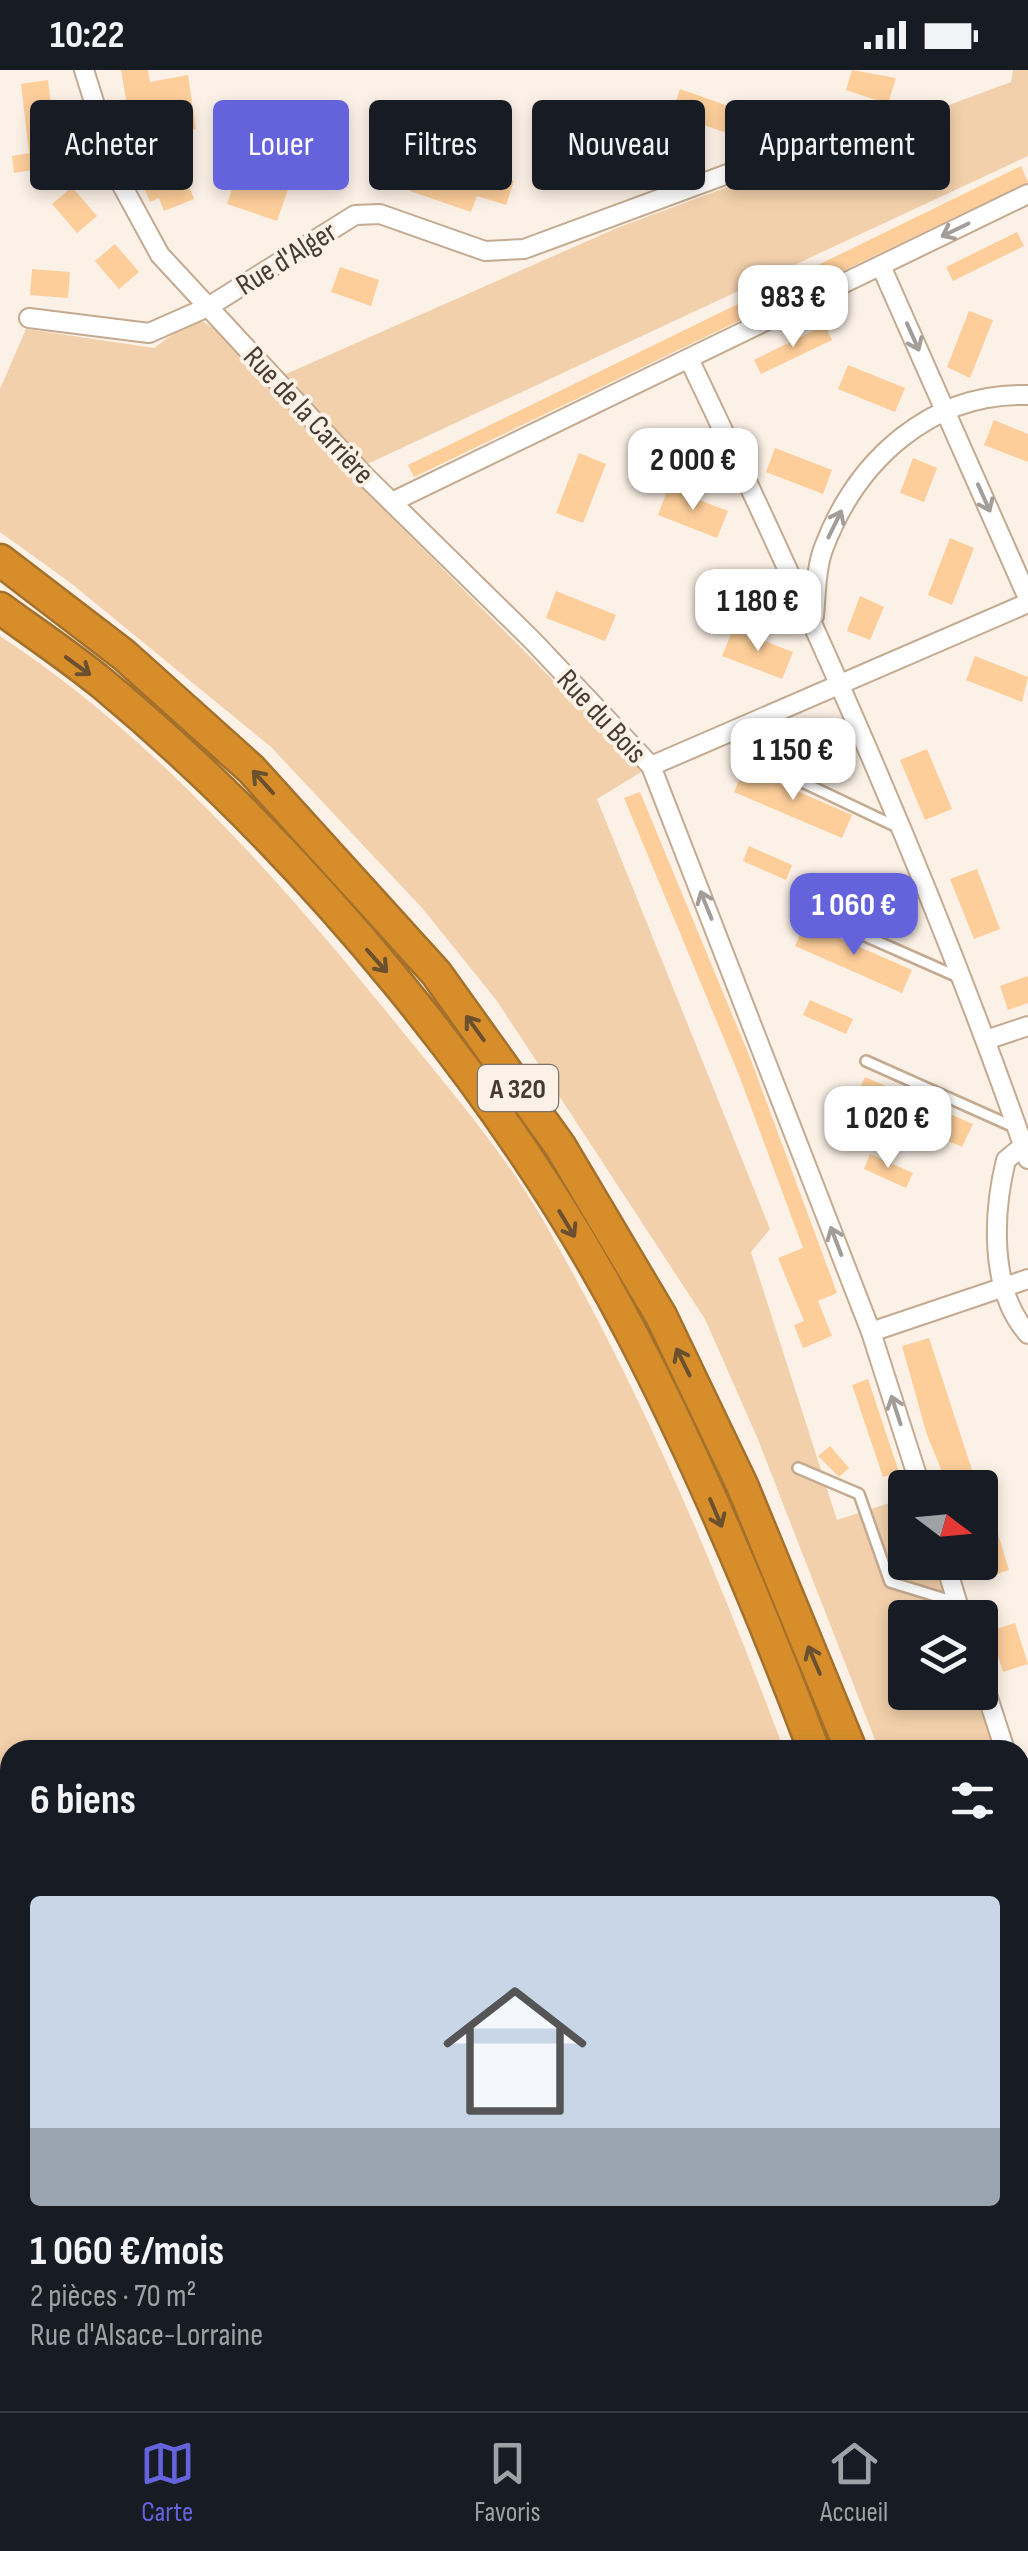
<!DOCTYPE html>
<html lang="fr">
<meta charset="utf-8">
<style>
body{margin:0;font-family:"Sofia Sans Condensed",sans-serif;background:#242831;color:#f1f3f6;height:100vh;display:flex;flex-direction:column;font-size:38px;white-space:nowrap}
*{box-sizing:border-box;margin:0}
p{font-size:32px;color:#9ea1a6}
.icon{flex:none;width:55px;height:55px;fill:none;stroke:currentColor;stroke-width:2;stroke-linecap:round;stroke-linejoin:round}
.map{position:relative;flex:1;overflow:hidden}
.side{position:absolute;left:0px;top:1670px;width:1030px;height:672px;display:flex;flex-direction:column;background:#171b24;border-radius:30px 30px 0 0;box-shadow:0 5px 15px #0003}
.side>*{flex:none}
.top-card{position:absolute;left:30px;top:30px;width:970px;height:90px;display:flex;gap:20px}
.needle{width:65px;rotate:106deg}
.tools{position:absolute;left:888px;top:1400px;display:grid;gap:20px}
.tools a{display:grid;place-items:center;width:110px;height:110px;border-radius:10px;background:#171b24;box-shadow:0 5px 15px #0003;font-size:50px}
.price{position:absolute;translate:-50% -85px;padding:0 22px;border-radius:20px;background:#fff;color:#222;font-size:32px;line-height:65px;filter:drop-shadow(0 2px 5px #0008)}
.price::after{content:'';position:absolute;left:50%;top:60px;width:30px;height:22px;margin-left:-15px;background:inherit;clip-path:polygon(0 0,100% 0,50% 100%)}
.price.on{background:#6563dc;color:#fff}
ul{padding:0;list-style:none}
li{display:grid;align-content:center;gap:20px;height:530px;padding:0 30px}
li+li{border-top:2px solid #363941}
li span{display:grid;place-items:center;height:310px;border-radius:10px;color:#555}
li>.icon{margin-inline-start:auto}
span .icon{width:180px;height:180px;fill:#fffc;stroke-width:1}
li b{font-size:42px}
h2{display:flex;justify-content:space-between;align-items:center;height:120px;padding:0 30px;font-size:42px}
.tag{padding:0 35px;border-radius:10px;background:#171b24;box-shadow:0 5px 15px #0003;font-size:35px;line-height:90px}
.tag.on{background:#6563dc;color:#fff}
.status{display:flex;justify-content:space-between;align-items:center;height:70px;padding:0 50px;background:#171b24;direction:ltr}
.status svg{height:28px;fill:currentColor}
.menu{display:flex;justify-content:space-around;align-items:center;height:140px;border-top:2px solid #363941;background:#171b24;font-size:28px;color:#9ea1a6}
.menu a{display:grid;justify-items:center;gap:5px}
.menu .on{color:#6563dc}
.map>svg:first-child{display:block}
</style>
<div class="status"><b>10:22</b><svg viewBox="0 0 49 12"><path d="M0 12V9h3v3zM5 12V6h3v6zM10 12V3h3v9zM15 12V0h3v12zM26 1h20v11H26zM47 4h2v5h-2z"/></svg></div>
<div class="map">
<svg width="1028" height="2341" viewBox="0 0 1028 2341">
<rect width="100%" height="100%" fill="#fcf1e6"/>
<path fill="#f2d0ab" d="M1013 0H1028V86L348 403 643 701 597 729 770 1159 751 1182 837 1450 905 1428V1492L937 1493 954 1547 905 1548V1622L977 1623 994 1680H879L757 1367 705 1249 497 931 423 839 271 677 72 514 0 462V319L26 259 154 278 196 247 286 304 617 158 1011 12Z
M0 566C158 670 285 816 403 962 451 1021 505 1084 543 1150 640 1318 716 1498 784 1680H10V2332H1020V2289L1028 2308V2341H0Z
M1020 1764 1028 1790V2063L1020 2043Z"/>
<path fill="#fdce9a" d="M121 0H148L150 12 188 5 196 59 133 70Z
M852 0 896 8 888 34 846 20Z
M48 10 56 79 29 83 21 14Z
M680 19 777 53 771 69 753 63 750 71 672 44Z
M555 50 635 78 626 103 598 93 593 109 542 91Z
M31 83 33 100 14 103 12 86Z
M434 85 514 111 506 135 477 126 471 142 410 121 416 101 428 104Z
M179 90 194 129 164 141 159 128 150 132 139 106Z
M241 93 291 111 277 151 227 134Z
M1021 96 1028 112 414 407 408 395Z
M72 117 97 146 77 163 52 134Z
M1017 162 1024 176 953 211 946 197Z
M115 174 139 202 119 219 95 191Z
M340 197 379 210 371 236 331 222Z
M32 199 70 202 68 228 30 225Z
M969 241 993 250 970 308 947 297Z
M825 255 832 270 761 304 754 290Z
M848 295 905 318 895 342 838 319Z
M994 350 1028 364V392L984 375Z
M775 378 832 400 823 424 766 402Z
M579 383 606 394 583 453 556 443Z
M913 388 937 398 924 432 900 423Z
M668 418 728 441 717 468 658 445Z
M950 468 974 478 952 535 928 525Z
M710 499 747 513 741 529 704 514Z
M556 521 616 545 605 571 546 548Z
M860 526 884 537 870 570 847 561Z
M733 559 793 582 782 609 722 586Z
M975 586 1028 607 1022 632 966 610Z
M927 679 952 739 925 750 900 690Z
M744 698 852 745 842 768 734 722Z
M640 722 751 990 837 1223 818 1231 832 1266 803 1278 794 1255 804 1251 778 1188 803 1178 739 1005 624 728Z
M749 776 792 795 786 810 743 791Z
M977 799 1000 859 974 869 950 809Z
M805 853 912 900 902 923 795 876Z
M1028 906V933L1008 940 1000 916Z
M810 930 853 949 846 964 803 945Z
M865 1007 973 1054 962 1077 855 1030Z
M870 1084 913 1103 906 1118 864 1099Z
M929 1268 972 1400 945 1409 927 1365 902 1276Z
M868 1309 899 1402 883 1407 852 1315Z
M830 1376 849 1398 839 1407 818 1386Z
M984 1418 1009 1500 986 1508 980 1489Z
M1015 1553 1028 1594 1003 1602 990 1561Z"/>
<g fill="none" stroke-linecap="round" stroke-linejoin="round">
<g stroke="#c3aa90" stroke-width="14">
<path id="lane" d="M764 694 897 757
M806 840 958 907
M866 991 1014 1057
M798 1398 859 1424 890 1512 955 1532"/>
</g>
<g stroke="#c3aa90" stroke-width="22">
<path id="street" d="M84 0 118 108 160 185 364 405 533 571 651 696 871 1262 921 1418
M881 196 1028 528
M29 248 149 263 208 237 355 145 380 144 485 181 524 179 825 68
M689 289C814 550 933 815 1028 1089
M392 432 1028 124
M814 546C816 524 816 497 824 477 857 390 931 322 1028 325
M651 696 1028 533
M986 970 1028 956
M1028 1072 1006 1090C993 1143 989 1220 1028 1264
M871 1262 1028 1209
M945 1492 962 1548
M980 1603 1005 1680
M1020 1728 1028 1753"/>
</g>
<g stroke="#a4712c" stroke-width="35">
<path id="highway" d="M0 490 124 585 251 699 436 903 560 1076 661 1246 742 1415 851 1680
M0 538C34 563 70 587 103 614 309 785 510 1028 633 1266 702 1399 761 1540 814 1680
M1020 2113 1028 2133
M1020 2216 1028 2236"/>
</g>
<use href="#lane" stroke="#fff" stroke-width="9"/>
<use href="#street" stroke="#fff" stroke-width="18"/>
<use href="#highway" stroke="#d78e2a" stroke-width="30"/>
</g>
<defs><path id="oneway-shaft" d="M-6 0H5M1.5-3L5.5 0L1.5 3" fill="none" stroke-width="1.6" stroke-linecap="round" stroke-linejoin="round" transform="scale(2.5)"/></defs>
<g stroke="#a29d98">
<use href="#oneway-shaft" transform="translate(955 160) rotate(154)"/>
<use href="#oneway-shaft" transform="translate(913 267) rotate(66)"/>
<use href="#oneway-shaft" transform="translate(984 428) rotate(66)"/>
<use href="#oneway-shaft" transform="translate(835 454) rotate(-64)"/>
<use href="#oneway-shaft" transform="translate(706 835) rotate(-112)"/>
<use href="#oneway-shaft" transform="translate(836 1171) rotate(-111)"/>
<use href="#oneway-shaft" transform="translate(896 1340) rotate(-108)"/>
</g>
<g stroke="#6a502e">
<use href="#oneway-shaft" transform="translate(78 596) rotate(36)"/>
<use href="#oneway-shaft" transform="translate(263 712) rotate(-132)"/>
<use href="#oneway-shaft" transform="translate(377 891) rotate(48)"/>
<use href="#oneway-shaft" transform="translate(475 958) rotate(-126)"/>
<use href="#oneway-shaft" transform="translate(567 1154) rotate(59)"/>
<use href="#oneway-shaft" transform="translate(683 1292) rotate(-116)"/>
<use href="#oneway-shaft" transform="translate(716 1443) rotate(67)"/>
<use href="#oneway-shaft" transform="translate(814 1590) rotate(-113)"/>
</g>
<g text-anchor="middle" stroke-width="8" stroke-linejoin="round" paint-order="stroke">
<rect fill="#fcf1e6" stroke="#7c7267" stroke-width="2.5" x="478" y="995" width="80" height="46" rx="8"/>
<g font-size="28" font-weight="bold" fill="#453b30">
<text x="518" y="1028">A 320</text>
</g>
<g font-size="30" fill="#453b30" stroke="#fcf1e6">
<text transform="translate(286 188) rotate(-32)" y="10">Rue d'Alger</text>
<text transform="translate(309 345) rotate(47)" y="10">Rue de la Carrière</text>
<text transform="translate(602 646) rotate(47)" y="10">Rue du Bois</text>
</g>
</g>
</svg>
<div class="tools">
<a><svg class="needle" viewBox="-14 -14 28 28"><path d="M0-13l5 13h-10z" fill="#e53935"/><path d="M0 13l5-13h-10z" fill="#9ea1a6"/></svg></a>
<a><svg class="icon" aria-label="layers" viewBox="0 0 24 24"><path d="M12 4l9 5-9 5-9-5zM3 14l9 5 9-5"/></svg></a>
</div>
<b class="price" style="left:793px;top:280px">983 €</b>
<b class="price" style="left:693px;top:443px">2 000 €</b>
<b class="price" style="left:758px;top:584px">1 180 €</b>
<b class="price" style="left:793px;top:733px">1 150 €</b>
<b class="price on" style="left:854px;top:888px">1 060 €</b>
<b class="price" style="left:888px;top:1101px">1 020 €</b>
<div class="top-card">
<a class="tag">Acheter</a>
<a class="tag on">Louer</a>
<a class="tag">Filtres</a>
<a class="tag">Nouveau</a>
<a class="tag">Appartement</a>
</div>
<section class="side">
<h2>6 biens<svg class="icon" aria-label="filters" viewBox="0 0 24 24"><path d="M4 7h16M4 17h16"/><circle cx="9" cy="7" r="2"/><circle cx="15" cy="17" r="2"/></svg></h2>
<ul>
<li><span style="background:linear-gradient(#c9d6e8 75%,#9aa5b1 0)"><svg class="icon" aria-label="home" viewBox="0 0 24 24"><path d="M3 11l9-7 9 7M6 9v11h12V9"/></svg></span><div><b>1 060 €/mois</b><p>2 pièces · 70 m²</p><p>Rue d'Alsace-Lorraine</p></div></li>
</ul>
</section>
</div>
<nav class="menu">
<a class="on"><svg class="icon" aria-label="map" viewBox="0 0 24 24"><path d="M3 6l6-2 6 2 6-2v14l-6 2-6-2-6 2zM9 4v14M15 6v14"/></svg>Carte</a>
<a><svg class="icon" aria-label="saved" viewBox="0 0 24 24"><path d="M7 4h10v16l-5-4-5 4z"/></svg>Favoris</a>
<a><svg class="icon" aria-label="home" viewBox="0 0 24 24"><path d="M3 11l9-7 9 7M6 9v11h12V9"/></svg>Accueil</a>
</nav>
